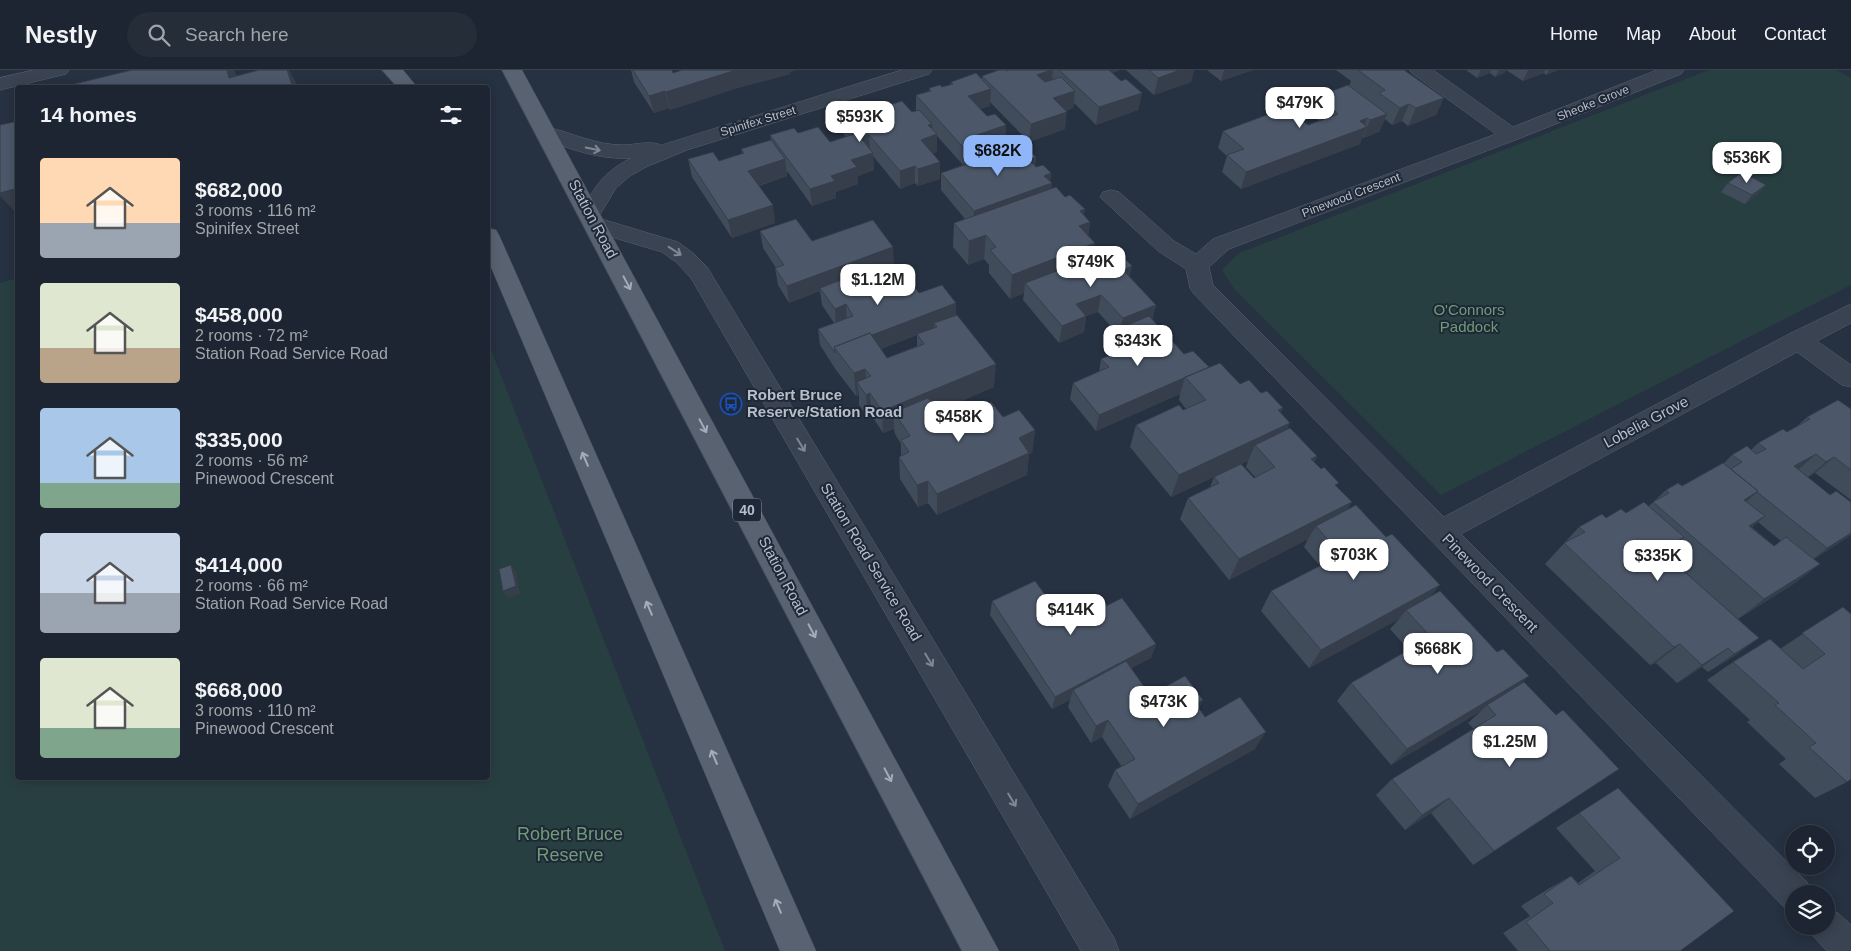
<!DOCTYPE html>
<meta charset="utf-8">
<style>
body{margin:0;font-family:Arial,sans-serif;background:#252d39;color:#f1f3f6;height:100vh;display:flex;flex-direction:column;font-size:19px;white-space:nowrap}
*{box-sizing:border-box;margin:0}
p{font-size:16px;color:#a0a5ab}
.icon{flex:none;width:28px;height:28px;fill:none;stroke:currentColor;stroke-width:2;stroke-linecap:round;stroke-linejoin:round}
.map{position:relative;flex:1;overflow:hidden}
.side{position:absolute;left:15px;top:15px;width:475px;height:695px;display:flex;flex-direction:column;background:#1c2531;border-radius:5px;box-shadow:0 2px 12px #0003,0 0 0 1px #3a424d}
.side>*{flex:none}
.fabs{position:absolute;left:1785px;top:755px;display:grid;gap:10px}
.fabs a{display:grid;place-items:center;width:50px;height:50px;border-radius:50%;background:#1c2531;box-shadow:0 2px 12px #0003,0 0 0 1px #3a424d;font-size:25px}
.price{position:absolute;translate:-50% -42px;padding:0 11px;border-radius:10px;background:#fff;color:#222;font-size:16px;line-height:32px;filter:drop-shadow(0 1px 2px #0008)}
.price::after{content:'';position:absolute;left:50%;top:30px;width:15px;height:11px;margin-left:-8px;background:inherit;clip-path:polygon(0 0,100% 0,50% 100%)}
.price.on{background:#8eb6f8;color:#111}
ul{padding:0;list-style:none}
li{display:flex;align-items:center;gap:15px;height:125px;padding:0 25px}
li span{display:grid;place-items:center;flex:none;width:140px;height:100px;border-radius:5px;color:#555}
li>.icon{margin-inline-start:auto}
span .icon{width:60px;height:60px;fill:#fffc;stroke-width:1}
li b{font-size:21px}
h2{display:flex;justify-content:space-between;align-items:center;height:60px;padding:0 25px;font-size:21px}
header{display:flex;align-items:center;gap:30px;box-sizing:border-box;height:70px;padding:0 25px;background:#1c2531;border-bottom:1px solid #3a424d}
header strong{font-size:24px}
nav{display:flex;gap:28px;margin-inline-start:auto;font-size:18px}
.search{width:350px;height:45px;background:#252d39;display:flex;align-items:center;gap:12px;box-sizing:border-box;padding:0 18px;border-radius:28px;color:#a0a5ab;font-size:19px}
.map>svg:first-child{display:block}
</style>
<header>
<strong>Nestly</strong>
<div class="search"><svg class="icon" aria-label="search" viewBox="0 0 24 24"><circle cx="10" cy="10" r="6"/><path d="M15 15l6 6"/></svg>Search here</div>
<nav><a>Home</a><a>Map</a><a>About</a><a>Contact</a></nav>
</header>
<div class="map">
<svg width="1851" height="881" viewBox="0 0 1851 881">
<rect width="100%" height="100%" fill="#263141"/>
<path fill="#283f42" d="M1709 0H1837L1851 8V215L1441 425 1234 219 1222 200 1239 183Z
M17 208 18 708H488V272L725 881H0V213Z"/>
<g fill="none" stroke-linecap="round" stroke-linejoin="round">
<g stroke="#58616e" stroke-width="1">
<path id="minor" d="M34 0H69L66 4 0 20V8Z
M902 0H932L929 4 687 80 646 97 630 106 616 118 598 148 678 172 693 183 707 197 1114 868 1119 881H1081L691 208 677 193 662 182 588 160 585 155 588 151 582 149 579 144C596 116 601 104 631 88 599 90 569 79 540 67L537 63 540 59 547 57C573 63 595 75 623 75 635 75 650 70 661 75Z
M1410 0H1433L1513 57 1657 0H1684L1681 4 1518 69 1229 179 1209 197 1213 215 1444 447 1789 264 1851 234V253L1817 271 1851 295V317L1842 315 1797 282 1461 464 1807 812 1812 824H1794V841L1783 836 1194 224 1190 218 1186 199 1158 181 1100 127 1103 122 1111 120 1119 122 1174 171 1196 184 1213 169 1496 64 1413 4Z
M1826 838 1838 843 1851 855V881H1827L1814 867 1809 856H1826Z"/>
</g>
<g stroke="#444c5a" stroke-width="1">
<path id="major" d="M382 0H403L418 18H398Z
M502 0H522L999 881H962Z
M488 158 496 160 499 165 816 881H780L488 190Z"/>
</g>
<use href="#minor" fill="#3a4351" fill-rule="evenodd"/>
<use href="#major" fill="#586271" fill-rule="evenodd"/>
</g>
<path fill="#414c5b" fill-rule="evenodd" d="M631 0H672L673 3 682 0H796L790 2V4L734 19 670 40 669 38 654 43 634 12Z
M999 0H1120L1112 3 1121 11 1142 23 1138 40 1096 55 1074 33 1073 38 1066 41 1065 59 1029 72 990 32V36L980 39 987 46 1006 55 1005 73 989 78V87L990 86 991 81 1036 87 1035 95 1036 97 1051 103 1050 111 1052 113 1051 118 1084 145 1090 152 1088 166 1092 187 1130 207 1156 235 1152 250 1184 284 1240 314 1281 344 1287 359 1317 386 1314 392 1337 417 1347 440 1431 526 1518 617 1556 645 1619 699 1473 795 1431 743 1405 760 1376 725 1392 709 1474 659 1468 653 1481 641 1391 695 1337 631 1351 613 1409 580 1390 559 1399 549 1309 598 1261 541 1271 521 1320 496 1304 477 1308 469 1229 510 1180 449 1188 428 1210 417 1214 407 1229 400 1171 427 1130 377 1136 355 1186 339 1179 330 1180 324 1096 361 1070 329 1073 313 1099 302 1101 289 1109 285 1111 276 1115 275 1117 263 1098 242 1086 246 1084 262 1059 273 1023 230 1024 223 1010 229 989 203V195L984 189 968 195 953 177 954 153 965 149 941 120V103L963 95 937 66V82L933 83 940 109 918 116 915 113 900 119 873 86 874 100 858 106V114L836 122V128L812 136 787 101V106L759 116 775 153 732 168 692 107 688 89 719 91 742 84 741 79 771 70 770 65 798 63 830 72 846 67 842 62 841 44 873 40 912 42 916 41V25L929 21V18L942 17 951 14V12L982 9V6ZM1248 391 1246 397 1255 407 1254 408 1241 394Z
M1126 0H1194L1191 12 1154 25Z
M1207 0H1253L1221 11Z
M1336 0H1404L1444 28 1436 45 1408 56 1402 51 1392 55 1385 49 1379 62 1363 68 1362 67 1360 74 1241 119 1222 102 1227 86 1218 78 1223 61 1308 55 1319 51 1310 44 1316 27 1374 35 1349 16 1351 11Z
M1466 0H1506L1504 3 1495 7 1490 3 1477 8Z
M1506 0H1558L1546 5 1544 3 1523 11Z
M1728 113 1766 115 1758 124 1745 134 1721 122Z
M760 161 812 171 894 194 864 205 874 218 919 223 956 233V245L994 317 938 341 945 351 1003 347 1035 360 1032 383 1029 384 1027 405 937 445 928 433 918 437 900 409 899 387 901 386V374L895 364 894 359 883 363 872 346 868 348 859 335V325L856 326 836 300 820 275 818 259 834 253 822 235 820 221 789 233 778 215 775 198H776L763 178ZM917 265V276L887 288 881 279Z
M1851 339V430L1815 403 1808 407 1830 425 1851 432V465L1814 489 1820 494 1792 515 1738 549 1665 484 1759 568 1733 587 1708 602 1702 597 1677 613 1656 593 1650 595 1545 494 1579 457 1606 448 1649 436 1666 420 1682 416 1724 393 1732 385 1751 380 1758 373 1787 362 1796 357 1807 347ZM1758 452 1781 471 1774 476 1752 457Z
M992 531 1057 541 1090 544 1156 574 1151 588 1131 598 1150 625 1203 630 1199 638 1205 647 1255 679 1130 749 1108 716 1115 700 1122 697 1102 667 1091 673 1068 637 1070 630 1052 639 990 545Z
M1843 537 1847 712 1815 728 1779 694 1786 689 1747 652 1750 650 1707 610 1733 592 1780 579Z
M1618 718 1680 881H1518L1503 863 1530 846 1521 836 1548 819 1571 806 1578 813 1595 801 1556 758Z"/>
<path fill="#353e4a" d="M227 0H234L238 8H229Z
M287 0H289L299 18H293Z
M736 0H796L790 2V4L734 19 670 40 666 22Z
M1051 0H1053L1051 17 1036 22 1037 5Z
M1102 0H1120L1112 3Z
M1180 0H1194L1191 12 1154 25 1158 8Z
M1224 0H1253L1221 11Z
M1481 0H1491L1490 3 1477 8Z
M1499 0H1506L1504 3 1495 7Z
M1528 0H1545L1544 3 1523 11Z
M1549 0H1558L1546 5Z
M991 19 990 36 967 43 968 26Z
M665 21 669 38 654 43 649 26Z
M1075 21 1073 38 1051 45 1053 28Z
M1142 23 1138 40 1096 55 1099 37Z
M1444 28 1436 45 1408 56 1416 38Z
M1409 34 1402 51 1392 55 1400 38Z
M1067 42 1065 59 1029 72 1031 54Z
M1387 44 1379 62 1363 68 1370 50Z
M1367 48 1364 58 1367 57 1360 74 1241 119 1246 102 1360 51Z
M932 54V66L937 64V82L921 87V70L928 55Z
M1006 55 1005 73 976 82 977 65Z
M869 65 870 82 860 67Z
M989 78 988 96 969 102 970 85Z
M873 83 874 100 858 106V114L836 122V128L812 136 810 119 831 106 851 90Z
M1036 87 1034 105 1029 90Z
M785 89 787 106 751 118 748 101Z
M940 92V109L918 116V99Z
M915 96V113L900 119V101Z
M1051 103 1050 114 1052 113 1050 131 973 159 974 141 1044 106Z
M1766 115 1758 124 1745 134 1752 125Z
M18 118V145L0 126V123Z
M773 135 775 153 732 168 728 150Z
M1085 139 1082 155 1090 152 1086 176 1075 180 1080 141Z
M986 165 984 189 968 195 969 171Z
M1095 173 1091 197 1025 213 1024 223 1010 229 1012 205Z
M893 177 894 194 822 221 820 218V221L789 233 787 216Z
M1132 196 1128 214 1123 200Z
M1101 225 1098 242 1086 246 1084 262 1059 273 1062 256 1076 234Z
M956 233V250L934 253V258L871 283 868 267Z
M846 234 847 251 836 256 835 239Z
M1156 235 1152 252 1120 261 1123 248Z
M996 294 994 317 903 355 894 342V359L883 363 882 341Z
M865 299 867 322 857 312 859 325 856 326 854 303Z
M1185 307 1180 324 1096 361 1099 345Z
M870 323 872 346 868 348 866 325Z
M1283 338 1273 361 1278 340Z
M1290 353 1280 376 1255 375 1248 391 1171 427 1179 405Z
M1035 360 1032 383 1029 384 1027 405 937 445V424L1019 368Z
M1816 384 1798 400 1794 396Z
M1317 386 1306 408 1311 389Z
M1834 387 1815 403 1808 407 1826 392Z
M928 411V433L918 437 917 415Z
M1758 421 1734 443 1744 430Z
M1352 432 1339 454 1316 456 1308 469 1229 510 1239 489Z
M1765 446 1740 468 1749 456Z
M1851 463V465L1847 468 1808 493 1827 478Z
M1684 467 1661 488V481Z
M1820 494 1792 515 1738 549 1764 529Z
M511 495 516 503 520 524 508 528 503 521Z
M1440 515 1424 535 1406 540 1399 549 1309 598 1321 580Z
M1759 568 1733 587 1708 602 1734 584Z
M1156 574 1151 588 1077 626 1073 620 1070 630 1052 639 1055 627Z
M1680 574 1656 593 1650 595 1674 577Z
M1728 578 1702 597 1677 613 1702 595Z
M1529 606 1510 624 1487 635 1481 641 1391 695 1407 679Z
M1203 630 1194 648 1196 634Z
M1108 650 1102 667 1091 673 1096 656Z
M1266 662 1255 679 1130 749 1138 734Z
M1619 699 1595 715 1473 795 1494 781Z
M1449 728 1431 743 1405 760 1422 745Z"/>
<path fill="#4c586a" stroke="#353e4a" d="M132 0H227L229 8 259 0H287L293 18H75L74 14Z
M633 0H672L673 3 682 0H736L666 22 665 21 649 26Z
M999 0H1006L1007 1 1009 0H1051L1037 5 1045 12 1061 7 1075 21 1053 28 1067 42 1031 54 982 6Z
M1059 0H1109L1121 11 1126 9 1142 23 1099 37Z
M1149 0H1180L1158 8Z
M1358 0H1404L1444 28 1416 38 1409 34 1400 38 1379 23 1385 20Z
M976 3 991 19 968 26 987 46 995 44 1006 55 977 65 989 78 970 85 916 25 931 21 929 18 940 15 942 17 953 14 951 12Z
M1348 15 1387 44 1370 50 1367 48 1360 51 1367 57 1246 102 1227 85 1244 79 1223 61 1286 38 1308 55 1338 44 1316 27Z
M902 31 912 42 919 40 932 54 928 55 937 64 921 70 940 92 918 99 915 96 900 101 869 65 860 67 873 83 851 90 857 97 831 106 835 111 810 119 770 65 794 58 798 63 818 57 830 72 857 63 841 44 869 36 873 40Z
M18 51V118L0 123V55Z
M771 70 785 89 748 101 773 135 728 150 688 89 713 82 719 91 744 83 741 79Z
M1020 71 1036 87 1029 90 1036 97 1043 95 1051 103 1044 106 1052 113 974 141 941 103 994 85 991 81Z
M1742 102 1766 115 1752 125 1728 113Z
M1056 117 1065 127 1070 125 1085 139 1080 141 1090 152 1079 156 1095 173 1012 205 990 180 996 177 986 165 969 171 954 153Z
M796 149 812 171 873 150 893 177 787 216 775 198 784 195 760 161Z
M1115 179 1132 196 1123 200 1156 235 1123 248 1101 225 1076 234 1086 246 1062 256 1025 213Z
M862 202 874 218 906 206 919 223 942 215 956 233 872 265 870 263 834 277 835 283 818 259 853 246 846 234 835 239 820 218Z
M957 245 996 294 882 341 870 323 866 325 857 312 871 306 865 299 854 303 834 277 870 263 887 288 924 274 917 264 937 257 934 253Z
M1149 246 1184 284 1193 281 1209 297 1099 345 1073 313 1109 297 1101 289 1117 282 1111 276 1127 269 1118 259Z
M1220 293 1240 314 1249 310 1261 323 1267 321 1283 338 1278 340 1290 353 1179 405 1136 355 1179 335 1183 340 1206 330 1185 307Z
M928 328 945 351 991 332 1003 347 1019 340 1035 360 1019 368 1029 383 937 424 928 411 917 415 899 387 909 382 901 370 910 366 894 342Z
M1838 330 1851 339V400L1834 387 1826 392 1816 384 1794 396 1830 425 1836 421 1851 432V463L1827 478 1757 422 1758 421 1731 399 1742 392 1732 385 1747 376 1756 384 1766 379 1758 373 1783 359 1787 362 1810 349 1807 347Z
M1290 358 1317 386 1311 389 1321 399 1324 397 1339 413 1335 415 1352 432 1239 489 1188 428 1219 413 1214 407 1241 394 1254 408 1275 397 1255 375Z
M1723 393 1758 421 1744 430 1765 446 1749 456 1774 476 1786 467 1820 494 1764 529 1653 432 1669 423 1666 420 1678 413 1682 416Z
M1644 432 1684 467 1661 481 1759 568 1734 584 1728 578 1702 595 1680 574 1674 577 1564 473 1585 462 1579 457 1602 444 1606 448 1621 439 1626 443Z
M1356 435 1386 467 1392 464 1440 515 1321 580 1271 521 1341 485 1316 456Z
M511 495 516 516 503 521 499 499Z
M1035 511 1057 541 1080 530 1090 544 1122 528 1156 574 1055 627 992 531Z
M1440 521 1497 582 1503 579 1529 606 1407 679 1351 613 1431 567 1406 540Z
M1843 537 1851 544V709L1847 712 1809 677 1816 673 1775 635 1779 633 1733 592 1770 569 1803 599 1825 584 1802 563Z
M1126 591 1150 625 1185 606 1203 630 1196 634 1205 647 1240 627 1266 662 1138 734 1115 700 1135 689 1108 650 1096 656 1073 620Z
M1524 612 1556 645 1563 640 1619 699 1494 781 1449 728 1422 745 1392 709 1496 645 1487 635Z
M1618 718 1734 841 1680 881H1550L1526 852 1553 833 1544 824 1571 806 1579 815 1620 788 1579 743Z"/>
<defs><path id="oneway-shaft" d="M-6 0H5M1.5-3L5.5 0L1.5 3" fill="none" stroke-width="1.6" stroke-linecap="round" stroke-linejoin="round" transform="scale(1.25)"/></defs>
<g stroke="#7f8794">
<use href="#oneway-shaft" transform="translate(593 79) rotate(12)"/>
<use href="#oneway-shaft" transform="translate(675 181) rotate(33)"/>
<use href="#oneway-shaft" transform="translate(801 375) rotate(59)"/>
<use href="#oneway-shaft" transform="translate(929 590) rotate(59)"/>
<use href="#oneway-shaft" transform="translate(1012 730) rotate(59)"/>
</g>
<g stroke="#a4acb9">
<use href="#oneway-shaft" transform="translate(627 213) rotate(62)"/>
<use href="#oneway-shaft" transform="translate(703 356) rotate(62)"/>
<use href="#oneway-shaft" transform="translate(585 389) rotate(-113)"/>
<use href="#oneway-shaft" transform="translate(649 538) rotate(-113)"/>
<use href="#oneway-shaft" transform="translate(812 561) rotate(62)"/>
<use href="#oneway-shaft" transform="translate(714 687) rotate(-113)"/>
<use href="#oneway-shaft" transform="translate(888 705) rotate(62)"/>
<use href="#oneway-shaft" transform="translate(778 836) rotate(-113)"/>
</g>
<defs>
<g id="bus-ring" transform="scale(1.125)"><circle r="9.5" fill="#1f2836" stroke="#1a4fb4" stroke-width="1.5"/><path d="M-5-6H5V4H4V6H2V4H-2V6H-4V4H-5ZM-3.5-4V0h7V-4ZM-3.5 1.2v1.5H-2V1.2ZM2 1.2v1.5H3.5V1.2Z" fill="#1a4fb4"/></g>
</defs>
<g fill-rule="evenodd">
<use href="#bus-ring" x="731" y="334"/>
</g>
<g text-anchor="middle" stroke-width="4" stroke-linejoin="round" paint-order="stroke">
<g font-size="12" fill="#b7becb" stroke="#1f2836">
<text transform="translate(1593 33) rotate(-22)" y="4">Sheoke Grove</text>
<text transform="translate(758 51) rotate(-17)" y="4">Spinifex Street</text>
<text transform="translate(1351 125) rotate(-21)" y="4">Pinewood Crescent</text>
</g>
<rect fill="#1f2836" stroke="#89919e" stroke-width="1" x="733" y="428.5" width="28" height="23" rx="4"/>
<g font-size="14" font-weight="bold" fill="#b7becb">
<text x="747" y="445">40</text>
</g>
<g font-size="15" fill="#b7becb" stroke="#1f2836">
<text transform="translate(593 149) rotate(62)" y="5">Station Road</text>
<text transform="translate(1646 352) rotate(-28)" y="5">Lobelia Grove</text>
<text transform="translate(871 492) rotate(59)" y="5">Station Road Service Road</text>
<text transform="translate(783 506) rotate(62)" y="5">Station Road</text>
<text transform="translate(1490 513) rotate(46)" y="5">Pinewood Crescent</text>
</g>
<g font-size="15" fill="#6e9c79" stroke="#1f2836">
<text x="1469" y="245">O'Connors<tspan x="1469" dy="17">Paddock</tspan></text>
</g>
<g font-size="15" font-weight="bold" fill="#b7becb" stroke="#1f2836" text-anchor="start">
<text x="747" y="330">Robert Bruce<tspan x="747" dy="17">Reserve/Station Road</tspan></text>
</g>
<g font-size="18" fill="#6e9c79" stroke="#1f2836">
<text x="570" y="770">Robert Bruce<tspan x="570" dy="21">Reserve</tspan></text>
</g>
</g>
</svg>
<div class="fabs">
<a><svg class="icon" aria-label="locate" viewBox="0 0 24 24"><circle cx="12" cy="12" r="6"/><path d="M12 2v4M12 18v4M2 12h4M18 12h4"/></svg></a>
<a><svg class="icon" aria-label="layers" viewBox="0 0 24 24"><path d="M12 4l9 5-9 5-9-5zM3 14l9 5 9-5"/></svg></a>
</div>
<b class="price" style="left:1300px;top:59px">$479K</b>
<b class="price" style="left:860px;top:73px">$593K</b>
<b class="price on" style="left:998px;top:107px">$682K</b>
<b class="price" style="left:1747px;top:114px">$536K</b>
<b class="price" style="left:1091px;top:218px">$749K</b>
<b class="price" style="left:878px;top:236px">$1.12M</b>
<b class="price" style="left:1138px;top:297px">$343K</b>
<b class="price" style="left:959px;top:373px">$458K</b>
<b class="price" style="left:1354px;top:511px">$703K</b>
<b class="price" style="left:1658px;top:512px">$335K</b>
<b class="price" style="left:1071px;top:566px">$414K</b>
<b class="price" style="left:1438px;top:605px">$668K</b>
<b class="price" style="left:1164px;top:658px">$473K</b>
<b class="price" style="left:1510px;top:698px">$1.25M</b>
<section class="side">
<h2>14 homes<svg class="icon" aria-label="filters" viewBox="0 0 24 24"><path d="M4 7h16M4 17h16"/><circle cx="9" cy="7" r="2"/><circle cx="15" cy="17" r="2"/></svg></h2>
<ul>
<li><span style="background:linear-gradient(#ffd9b3 65%,#9aa5b1 0)"><svg class="icon" aria-label="home" viewBox="0 0 24 24"><path d="M3 11l9-7 9 7M6 9v11h12V9"/></svg></span><div><b>$682,000</b><p>3 rooms · 116 m²</p><p>Spinifex Street</p></div></li>
<li><span style="background:linear-gradient(#dfe7d0 65%,#b9a48a 0)"><svg class="icon" aria-label="home" viewBox="0 0 24 24"><path d="M3 11l9-7 9 7M6 9v11h12V9"/></svg></span><div><b>$458,000</b><p>2 rooms · 72 m²</p><p>Station Road Service Road</p></div></li>
<li><span style="background:linear-gradient(#a9c7e8 75%,#7fa58c 0)"><svg class="icon" aria-label="home" viewBox="0 0 24 24"><path d="M3 11l9-7 9 7M6 9v11h12V9"/></svg></span><div><b>$335,000</b><p>2 rooms · 56 m²</p><p>Pinewood Crescent</p></div></li>
<li><span style="background:linear-gradient(#c9d6e8 60%,#9aa5b1 0)"><svg class="icon" aria-label="home" viewBox="0 0 24 24"><path d="M3 11l9-7 9 7M6 9v11h12V9"/></svg></span><div><b>$414,000</b><p>2 rooms · 66 m²</p><p>Station Road Service Road</p></div></li>
<li><span style="background:linear-gradient(#dfe7d0 70%,#7fa58c 0)"><svg class="icon" aria-label="home" viewBox="0 0 24 24"><path d="M3 11l9-7 9 7M6 9v11h12V9"/></svg></span><div><b>$668,000</b><p>3 rooms · 110 m²</p><p>Pinewood Crescent</p></div></li>
</ul>
</section>
</div>
